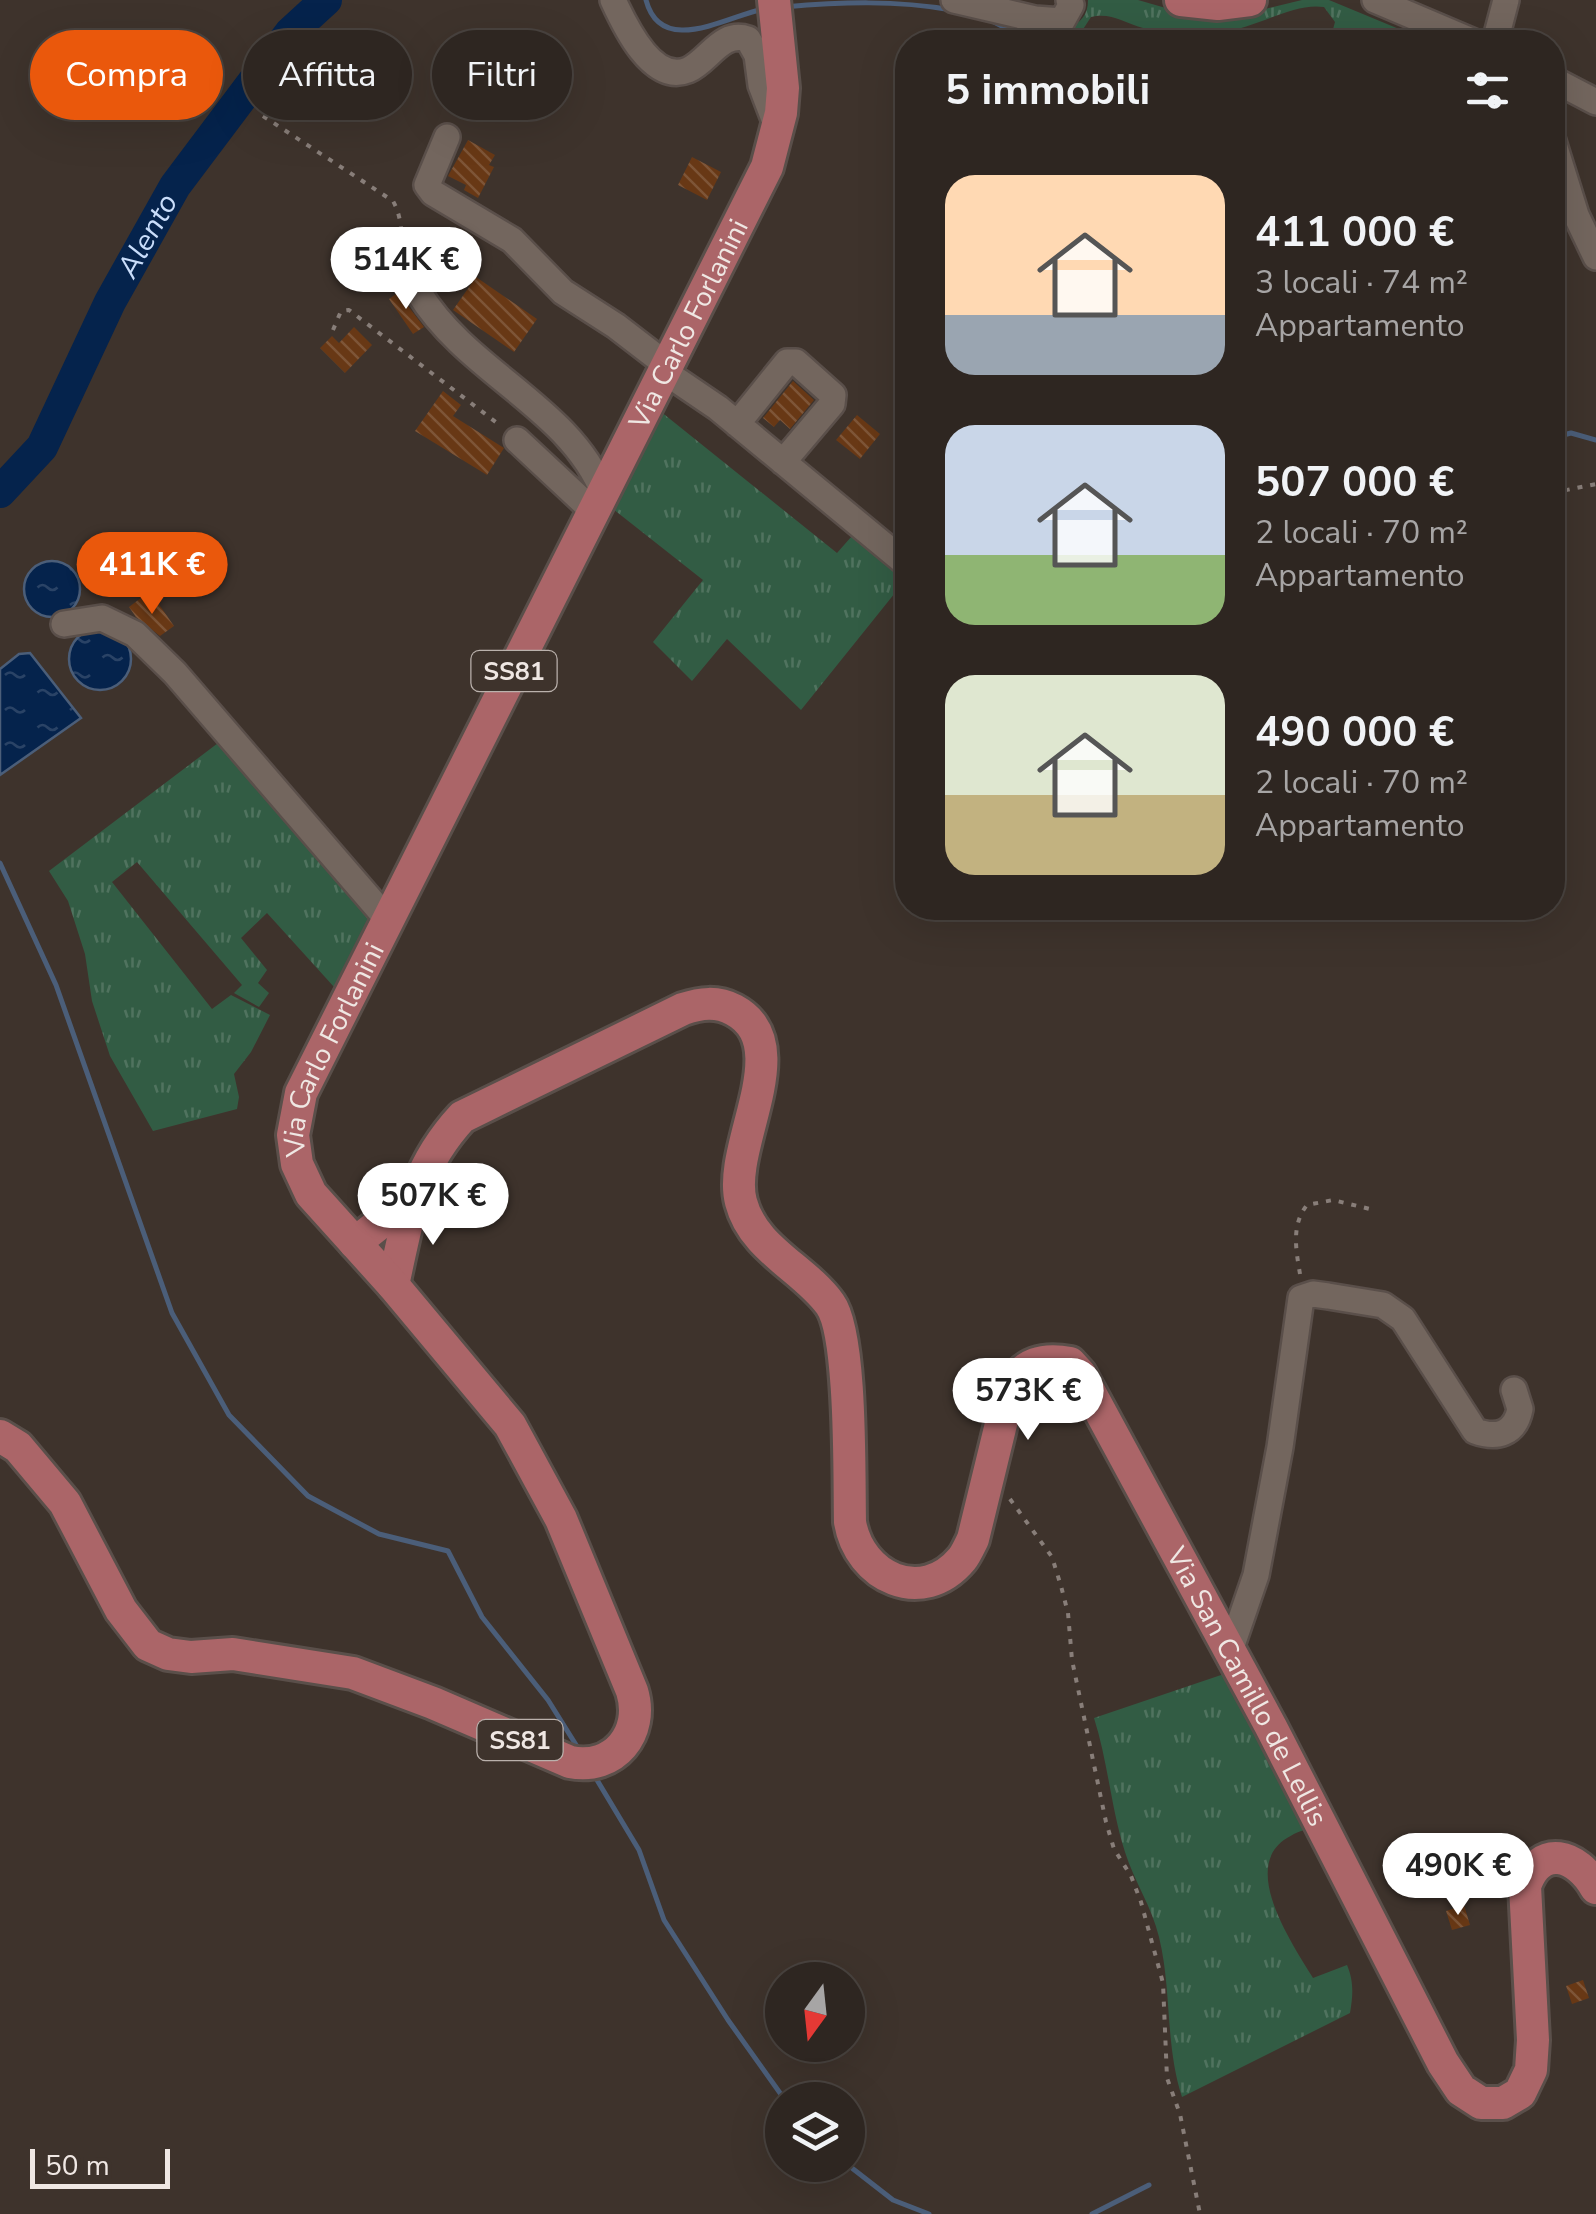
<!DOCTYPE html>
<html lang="it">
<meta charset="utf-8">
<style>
body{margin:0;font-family:"Nunito Sans",sans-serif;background:#3a322e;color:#f1f3f6;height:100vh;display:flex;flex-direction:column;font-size:38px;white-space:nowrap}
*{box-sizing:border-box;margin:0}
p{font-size:32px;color:#a7a5a5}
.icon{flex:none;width:55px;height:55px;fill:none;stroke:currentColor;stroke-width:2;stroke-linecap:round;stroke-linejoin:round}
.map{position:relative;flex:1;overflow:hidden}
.drawer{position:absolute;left:895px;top:30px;width:670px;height:890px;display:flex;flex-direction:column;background:#2e2621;border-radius:40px;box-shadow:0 10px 40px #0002,0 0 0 2px #49433f}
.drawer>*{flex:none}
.hud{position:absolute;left:30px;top:30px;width:715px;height:90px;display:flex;gap:20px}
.needle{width:65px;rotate:195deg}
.controls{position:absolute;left:765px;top:1962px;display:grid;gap:20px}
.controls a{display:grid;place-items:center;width:100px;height:100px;border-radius:50%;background:#2e2621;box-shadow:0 10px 40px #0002,0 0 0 2px #49433f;font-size:50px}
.scale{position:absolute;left:30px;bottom:25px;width:140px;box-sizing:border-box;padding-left:10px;border:5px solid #efe7e3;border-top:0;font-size:28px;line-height:35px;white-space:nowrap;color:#efe7e3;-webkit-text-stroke:8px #3e332c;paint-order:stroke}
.price{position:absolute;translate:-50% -85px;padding:0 22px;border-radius:35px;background:#fff;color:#222;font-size:32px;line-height:65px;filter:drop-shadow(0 2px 5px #0008)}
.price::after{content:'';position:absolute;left:50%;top:60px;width:30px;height:22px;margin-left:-15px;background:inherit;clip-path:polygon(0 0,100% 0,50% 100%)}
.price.on{background:#ea580c;color:#fff}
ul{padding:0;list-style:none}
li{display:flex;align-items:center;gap:30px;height:250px;padding:0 50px}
li span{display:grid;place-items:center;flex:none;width:280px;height:200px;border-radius:30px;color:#555}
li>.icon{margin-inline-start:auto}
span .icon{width:120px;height:120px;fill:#fffc;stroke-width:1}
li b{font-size:42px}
h2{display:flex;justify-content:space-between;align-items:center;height:120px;padding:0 50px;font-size:42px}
.chip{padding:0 35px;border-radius:45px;background:#2e2621;box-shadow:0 10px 40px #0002,0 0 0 2px #49433f;font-size:35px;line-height:90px}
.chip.on{background:#ea580c;color:#fff}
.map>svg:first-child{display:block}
</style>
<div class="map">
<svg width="1596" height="2214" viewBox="0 0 1596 2214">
<defs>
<pattern id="grass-tufts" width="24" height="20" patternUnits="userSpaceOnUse" patternTransform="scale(2.5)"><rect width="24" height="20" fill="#325c44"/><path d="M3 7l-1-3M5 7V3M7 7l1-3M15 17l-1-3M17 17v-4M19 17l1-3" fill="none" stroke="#50735f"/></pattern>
<pattern id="water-ripples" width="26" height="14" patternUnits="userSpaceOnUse" patternTransform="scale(2.5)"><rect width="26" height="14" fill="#05234c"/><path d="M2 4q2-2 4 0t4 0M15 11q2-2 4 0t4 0" fill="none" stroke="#2a4366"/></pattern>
<pattern id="building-back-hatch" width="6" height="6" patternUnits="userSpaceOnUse" patternTransform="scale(2.5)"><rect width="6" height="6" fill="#683815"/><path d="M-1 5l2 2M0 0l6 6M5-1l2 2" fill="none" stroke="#7e5537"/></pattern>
</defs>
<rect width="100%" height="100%" fill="#3e332c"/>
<path fill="url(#grass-tufts)" d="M1088 0H1138L1190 15 1248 13 1302 0H1329L1399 29 1404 42H1319L1332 33 1335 22 1324 7C1293 2 1256 29 1220 32 1196 34 1167 34 1143 28 1124 23 1111 12 1091 17L1076 40 1068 29C1081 22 1088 15 1088 0Z
M660 411 837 553 859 528 907 572V578L801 710 727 639 692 681 653 642 703 580 613 509Z
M226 737 384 920 344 998 267 913 241 938 267 970 258 983 269 993 259 1007 234 993 242 985 137 862 112 882 212 1009 231 995 270 1015 251 1052 234 1074 239 1097 237 1109 153 1131 110 1056 92 1001 85 954 68 901 49 871Z
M1227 1673 1316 1829C1303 1829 1297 1832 1287 1838 1239 1867 1293 1945 1313 1978L1347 1965C1354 1982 1353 1995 1350 2013L1182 2097C1165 2045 1172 1990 1159 1937 1152 1907 1134 1881 1125 1852 1111 1808 1108 1762 1094 1718Z"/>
<path fill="url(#water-ripples)" stroke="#4b5e79" stroke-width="2.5" d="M24 589a28 28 0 1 1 56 0a28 28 0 1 1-56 0Z
M69 659a31 31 0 1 1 62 0a31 31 0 1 1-62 0Z
M30 653 81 718 0 775V669L19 654Z"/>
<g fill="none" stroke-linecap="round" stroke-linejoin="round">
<path stroke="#4b5e79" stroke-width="5" d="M646 0C661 57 726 17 763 9
M784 7C841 2 896 0 952 10
M992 21 1033 42
M1552 438 1571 433 1596 440
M0 863 56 985 172 1313 229 1415 308 1496 379 1534 448 1551 482 1617 548 1700 578 1748
M594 1775 639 1850 664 1920 728 2020 785 2100
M848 2165 893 2200 929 2214
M1092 2214 1149 2185"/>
<path stroke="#05234c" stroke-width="32" id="s1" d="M0 492 42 447 110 302 175 186 290 33 326 0"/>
</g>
<path fill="url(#building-back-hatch)" d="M468 140 495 155 489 165 494 167 478 198 464 190 466 185 448 176Z
M692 157 721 172 707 200 678 185Z
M476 277 537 319 514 352 453 310Z
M404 288 405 302 424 327 413 334 389 299Z
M354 327 372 345 345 373 320 348 332 336 339 343Z
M793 381 814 400 790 429 780 420 774 427 763 418Z
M443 391 461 405 453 416 504 448 487 475 415 431Z
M857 415 880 434 860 459 836 440Z
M142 597 150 609 158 603 174 626 160 636 136 617 129 607Z
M1464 1905 1470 1925 1452 1930 1446 1911Z
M1583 1980 1589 1998 1572 2004 1566 1986Z"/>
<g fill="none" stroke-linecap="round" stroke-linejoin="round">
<g stroke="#5a4f4a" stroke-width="30">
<path id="minor" d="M613 0C624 24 652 85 688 70 709 61 721 30 748 39L757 55 761 85 777 127
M954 0 1035 19 1062 21 1071 5 1069 0
M1375 0 1474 42
M1495 42 1506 0
M1552 79 1596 102
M447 137 427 185 433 193 512 240 563 292 616 326 668 366
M1552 138 1576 215 1596 257
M419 293C469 374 570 407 604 494
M665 372 718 408 908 565
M737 424 787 362H796L833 395 832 404 783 462
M517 440 594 512
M64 624 102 618 135 634 175 673 388 920
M1230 1651 1256 1575 1280 1447 1301 1298 1313 1294 1328 1296 1383 1305 1403 1319 1475 1431C1497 1439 1515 1434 1520 1409L1514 1390"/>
</g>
<g stroke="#5a4f4a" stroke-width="38">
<g id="major">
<path d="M1181 0 1218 4 1250 0"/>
<path d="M355 1243 413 1197"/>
<path id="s2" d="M393 1285C408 1218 414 1169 462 1117L683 1009C701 1003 717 1001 734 1010 799 1045 726 1147 741 1202 753 1249 804 1268 830 1304 852 1334 849 1478 850 1522 859 1577 922 1607 962 1559 966 1554 970 1545 973 1539L1010 1387C1024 1363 1043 1358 1070 1363L1080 1374 1271 1727 1443 2063 1461 2090 1481 2103H1503L1520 2093 1531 2070 1533 2040 1525 1886C1540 1843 1577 1854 1596 1888"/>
<path id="s3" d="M0 1436 18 1447 65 1503 121 1610 148 1645 168 1654 191 1657 233 1654 353 1673 433 1703 570 1762C614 1771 645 1733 632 1691L561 1519 510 1425 393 1285 311 1194 297 1164 293 1135 301 1093 767 167 781 113 783 88 774 0"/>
</g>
</g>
<path stroke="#887e79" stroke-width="4" stroke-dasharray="5 8" stroke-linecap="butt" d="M263 116 393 201C407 226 398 254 408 278
M333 330 341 311 349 310 501 426
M1552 493 1596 484
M1300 1274C1296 1250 1291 1225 1307 1205L1333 1200 1374 1210
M1010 1499 1052 1557 1061 1586 1068 1613 1072 1660 1106 1822 1114 1849 1131 1876 1141 1902 1163 1983 1167 2078 1180 2114 1200 2214"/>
<use href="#minor" stroke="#73665e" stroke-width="25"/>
<use href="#major" stroke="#ab6568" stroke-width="32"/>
</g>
<g text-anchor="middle" stroke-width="8" stroke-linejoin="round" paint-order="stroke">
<g fill="#3e332c" stroke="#bab1ac" stroke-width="2.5">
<rect x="471.5" y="651" width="85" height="40" rx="8"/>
<rect x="477.5" y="1720" width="85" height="40" rx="8"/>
</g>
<g font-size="25" font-weight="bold" fill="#efe7e3">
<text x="514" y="680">SS81</text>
<text x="520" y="1749">SS81</text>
</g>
<g font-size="28" fill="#efe7e3" stroke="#3e332c">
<text dy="10" stroke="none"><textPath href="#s3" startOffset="2382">Via Carlo Forlanini</textPath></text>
<text dy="10" stroke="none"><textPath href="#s3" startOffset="1572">Via Carlo Forlanini</textPath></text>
<text dy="10" stroke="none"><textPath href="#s2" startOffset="1815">Via San Camillo de Lellis</textPath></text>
</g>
<g font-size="30" font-style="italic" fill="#c9ddfa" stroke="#3e332c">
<text dy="10" stroke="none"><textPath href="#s1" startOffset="298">Alento</textPath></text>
</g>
</g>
</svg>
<div class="controls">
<a><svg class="needle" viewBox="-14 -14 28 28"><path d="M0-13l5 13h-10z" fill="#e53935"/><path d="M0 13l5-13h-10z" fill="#a7a5a5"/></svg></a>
<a><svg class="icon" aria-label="layers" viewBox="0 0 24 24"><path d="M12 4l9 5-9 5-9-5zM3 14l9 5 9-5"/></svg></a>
</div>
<div class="scale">50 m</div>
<b class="price" style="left:406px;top:312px">514K €</b>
<b class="price on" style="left:152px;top:617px">411K €</b>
<b class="price" style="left:433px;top:1248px">507K €</b>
<b class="price" style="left:1028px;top:1443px">573K €</b>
<b class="price" style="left:1458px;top:1918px">490K €</b>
<div class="hud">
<a class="chip on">Compra</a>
<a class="chip">Affitta</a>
<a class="chip">Filtri</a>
</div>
<section class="drawer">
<h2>5 immobili<svg class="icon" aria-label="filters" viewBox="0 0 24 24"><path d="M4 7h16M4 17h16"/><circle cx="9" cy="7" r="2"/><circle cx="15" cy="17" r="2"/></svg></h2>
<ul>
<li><span style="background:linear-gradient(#ffd9b3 70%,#9aa5b1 0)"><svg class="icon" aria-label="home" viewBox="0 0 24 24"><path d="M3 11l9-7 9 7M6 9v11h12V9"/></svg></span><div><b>411 000 €</b><p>3 locali · 74 m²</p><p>Appartamento</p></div></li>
<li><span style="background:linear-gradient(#c9d6e8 65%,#8fb573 0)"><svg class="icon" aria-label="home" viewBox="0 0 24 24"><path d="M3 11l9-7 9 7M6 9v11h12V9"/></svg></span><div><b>507 000 €</b><p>2 locali · 70 m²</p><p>Appartamento</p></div></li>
<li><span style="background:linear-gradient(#dfe7d0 60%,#c2b280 0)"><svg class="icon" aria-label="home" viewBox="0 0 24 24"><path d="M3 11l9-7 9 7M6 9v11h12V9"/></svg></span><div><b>490 000 €</b><p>2 locali · 70 m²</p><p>Appartamento</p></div></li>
</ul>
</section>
</div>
